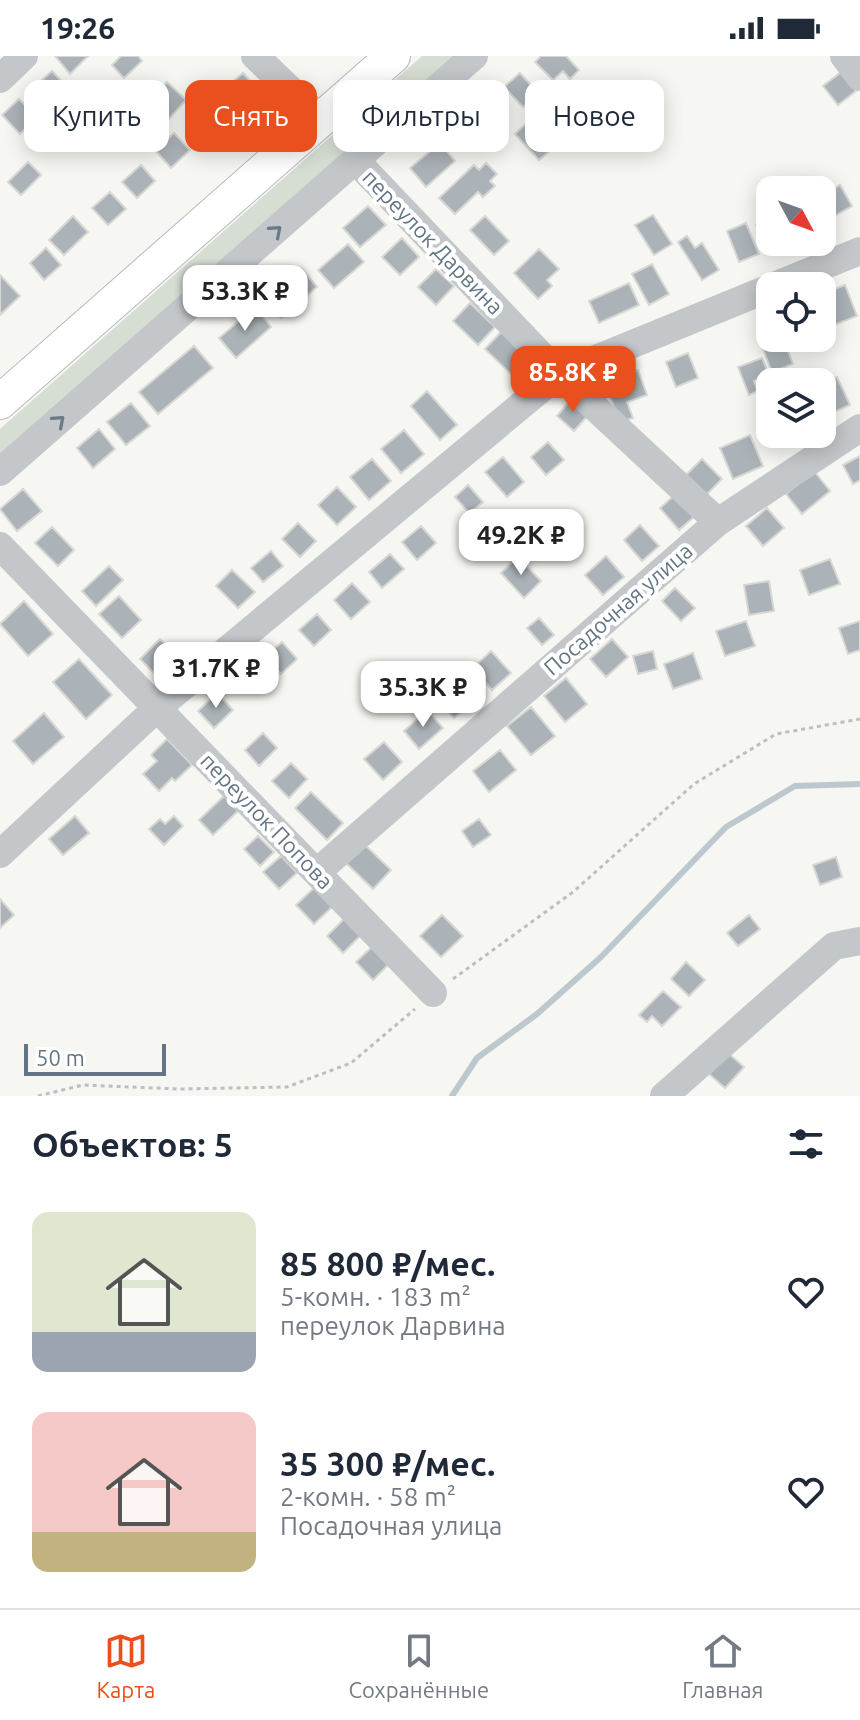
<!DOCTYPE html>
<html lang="ru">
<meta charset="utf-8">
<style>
body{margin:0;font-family:Ubuntu,sans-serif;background:#f2f2f3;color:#1f2937;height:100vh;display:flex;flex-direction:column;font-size:30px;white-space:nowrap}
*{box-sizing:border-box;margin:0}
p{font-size:26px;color:#747a83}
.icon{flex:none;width:44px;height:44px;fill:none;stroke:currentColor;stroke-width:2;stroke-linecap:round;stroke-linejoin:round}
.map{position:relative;height:1040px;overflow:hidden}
.side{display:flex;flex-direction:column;background:#fff;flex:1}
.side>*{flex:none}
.hud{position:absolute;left:24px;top:24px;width:812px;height:72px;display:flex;gap:16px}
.needle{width:52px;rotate:131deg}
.tools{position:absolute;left:756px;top:120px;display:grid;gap:16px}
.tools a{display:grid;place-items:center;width:80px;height:80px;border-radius:16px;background:#fff;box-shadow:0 4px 20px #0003;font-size:40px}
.scale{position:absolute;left:24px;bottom:20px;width:142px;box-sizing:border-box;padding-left:8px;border:4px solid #637584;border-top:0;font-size:22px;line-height:28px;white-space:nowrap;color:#637584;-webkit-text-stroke:6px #fff;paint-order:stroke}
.price{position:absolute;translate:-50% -68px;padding:0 18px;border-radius:16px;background:#fff;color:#222;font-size:26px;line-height:52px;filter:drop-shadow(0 2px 4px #0008)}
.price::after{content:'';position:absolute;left:50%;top:48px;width:24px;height:18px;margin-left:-12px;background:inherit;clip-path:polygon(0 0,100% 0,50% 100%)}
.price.on{background:#ea501e;color:#fff}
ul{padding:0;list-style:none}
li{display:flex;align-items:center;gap:24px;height:200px;padding:0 32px}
li span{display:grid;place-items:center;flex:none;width:224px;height:160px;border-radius:16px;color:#555}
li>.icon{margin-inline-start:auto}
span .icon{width:96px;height:96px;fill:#fffc;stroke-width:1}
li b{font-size:34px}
h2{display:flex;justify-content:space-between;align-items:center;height:96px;padding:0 32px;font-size:34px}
.tag{padding:0 28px;border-radius:16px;background:#fff;box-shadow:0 4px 20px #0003;font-size:28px;line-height:72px}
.tag.on{background:#ea501e;color:#fff}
.status{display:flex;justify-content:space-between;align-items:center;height:56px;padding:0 40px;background:#fff;direction:ltr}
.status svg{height:22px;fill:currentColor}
.dock{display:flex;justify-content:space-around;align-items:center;height:112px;border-top:2px solid #e0e1e3;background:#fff;font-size:22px;color:#747a83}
.dock a{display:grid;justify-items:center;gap:4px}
.dock .on{color:#ea501e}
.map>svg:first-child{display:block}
</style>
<div class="status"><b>19:26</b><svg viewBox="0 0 49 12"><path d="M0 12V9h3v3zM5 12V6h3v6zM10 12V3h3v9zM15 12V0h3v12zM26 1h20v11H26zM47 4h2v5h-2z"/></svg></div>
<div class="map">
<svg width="860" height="1040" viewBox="0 0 860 1040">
<rect width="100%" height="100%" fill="#f6f6f2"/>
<path fill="#d6ddd3" d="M422 0H456L0 404V373Z"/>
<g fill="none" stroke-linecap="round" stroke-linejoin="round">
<path stroke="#bcc8cd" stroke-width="6" d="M452 1040 477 1002 537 958 601 901 726 771 795 730 860 728"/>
</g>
<path fill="#abb3b8" stroke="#d7d7d4" stroke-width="2" d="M55 0H88L70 18Z
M121 0H138L142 5 124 22 112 9Z
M541 0H566L579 14 570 23 563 15 553 24 535 6Z
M52 15 67 31 46 51 31 34Z
M841 16 856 35 838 49 823 30Z
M243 17 257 33 244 45 229 29Z
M520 17 538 37 523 51 504 31Z
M167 26 186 44 167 65 147 47Z
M19 43 37 61 20 78 2 59Z
M532 62 549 80 544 84 552 93 539 104 515 78Z
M232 73 239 81 235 85 237 87 225 94 218 87Z
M174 77 190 94 171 112 155 94Z
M440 87 455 105 426 131 410 112Z
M28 106 41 119 21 139 8 126Z
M486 107 497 118 490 125 495 130 483 141 478 136 455 158 439 142 474 109 479 114Z
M141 109 155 125 137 142 122 126Z
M801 121 808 134H784L782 131Z
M840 129 852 150 834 160 823 140Z
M110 136 126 153 108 169 92 152Z
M368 150 386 169 360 191 343 172Z
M653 159 672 188 654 199 635 169Z
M73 160 88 176 64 199 49 184Z
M485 160 509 185 494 199 470 174Z
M770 161V186H780L769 192 756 169Z
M746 167 759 198 739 206 727 175Z
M687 180 695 192 702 187 719 214 702 224 678 186Z
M402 182 419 201 400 219 382 201Z
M348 188 364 206 334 232 318 214Z
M46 192 61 209 44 224 30 207Z
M539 193 559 213 547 224 552 230 538 243 514 217Z
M652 208 669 238 649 249 632 218Z
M302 213 317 231 281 262 265 244Z
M436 213 454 230 436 249 418 231Z
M0 219 20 240 0 259Z
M629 227 639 249 599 267 589 245Z
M845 229 857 260 829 271 822 254V238Z
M470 247 495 271 478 289 453 265Z
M255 251 271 271 236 302 219 282Z
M501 276 529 302 512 319 485 293Z
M770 278V282H783L793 308 772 316 759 283Z
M194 290 213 312 158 358 139 336Z
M688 297 698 322 676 331 666 306Z
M762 302 769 319 754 325 758 335 749 339 738 311Z
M638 314 647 339 627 346 633 362 619 366 605 326Z
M825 314 829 324 837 321 850 349 829 358 822 343V326H814L812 320Z
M427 335 457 369 440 384 411 350Z
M572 342 590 357 574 375 557 360Z
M131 347 150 370 126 389 107 366Z
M99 373 115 393 93 412 77 392Z
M404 374 424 398 401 417 381 393Z
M750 379 763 410 733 423 720 392Z
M548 386 564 404 546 419 531 401Z
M860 400V424L853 428 843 409Z
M503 401 524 426 507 441 485 416Z
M372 403 391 425 369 444 350 421Z
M702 403 722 423 704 441 684 421Z
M814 415 830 435 802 458 786 438Z
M468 429 483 446 469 457 455 441Z
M337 431 356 451 337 469 318 449Z
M23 433 42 455 17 475 0 453Z
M676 438 695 460 679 474 660 452Z
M767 452 784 472 763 490 746 470Z
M298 467 316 485 300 501 282 483Z
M640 469 659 490 642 505 624 484Z
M421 470 436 487 417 504 402 486Z
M52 471 74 494 58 510 35 487Z
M271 495 283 510 263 526 251 512Z
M390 498 404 513 382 532 369 516Z
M606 500 624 521 603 539 585 519Z
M518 501 541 525 524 542 501 517Z
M830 503 840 528 809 539 800 514Z
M109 510 123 524 96 550 82 535Z
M232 514 255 536 238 552 216 530Z
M769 525 774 555 749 559 744 529Z
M352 527 370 546 351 563 334 544Z
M675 532 695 552 681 565 662 545Z
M119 540 141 564 122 582 99 558Z
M24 545 53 578 28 600 0 568Z
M317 558 331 574 314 590 299 574Z
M539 562 554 579 542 589 527 572Z
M746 565 755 590 725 600 716 575Z
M860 565V594L848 598 839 572Z
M160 583 177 600 157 620 140 603Z
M612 583 628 601 606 621 590 603Z
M282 586 297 603 281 618 265 601Z
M491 595 511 617 492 634 473 612Z
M653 595 657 613 638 618 633 600Z
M693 597 702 623 673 633 664 608Z
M79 603 112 639 86 663 53 626Z
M260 603 274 618 257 635 242 619Z
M566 622 587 648 565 666 544 640Z
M455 626 473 646 454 662 436 642Z
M217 637 233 654 214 672 198 655Z
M531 651 555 680 531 699 507 670Z
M427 654 443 672 419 693 404 675Z
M44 657 64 681 33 708 13 685Z
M263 677 277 692 259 710 245 694Z
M167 683 192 709 175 725 172 722 159 735 143 718 157 705 151 699Z
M384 686 402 706 383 724 364 703Z
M500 694 516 714 489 736 473 715Z
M291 707 307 723 289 742 272 725Z
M311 736 343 767 327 784 295 752Z
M224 740 238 755 213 779 199 764Z
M75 760 89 777 63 799 49 783Z
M174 760 183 770 164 789 149 773 160 763 165 768Z
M479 763 491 779 473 791 462 775Z
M258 780 274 796 260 810 244 793Z
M362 786 391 814 373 833 344 805Z
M281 800 297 817 279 833 263 816Z
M836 801 842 821 820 829 813 809Z
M314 832 332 851 314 868 296 849Z
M0 843 14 859 0 872Z
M442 859 463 880 441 901 420 880Z
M749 859 760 873 738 890 727 877Z
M346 861 362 878 343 897 327 880Z
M373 890 390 907 373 924 356 906Z
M686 906 705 924 689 940 671 923Z
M663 935 681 951 662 970 652 960 647 966 639 959Z
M728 997 744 1011 725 1032 709 1018Z"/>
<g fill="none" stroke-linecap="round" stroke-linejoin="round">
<g stroke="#b6babe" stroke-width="36">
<path id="major" d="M0 346 393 0"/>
</g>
<path stroke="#bcbfc1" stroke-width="3" stroke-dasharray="4 4" stroke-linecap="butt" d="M453 923 573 836 694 728 776 678 860 663
M38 1040 83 1029 179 1033 287 1031 351 1007 415 953"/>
<path stroke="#c3c7ca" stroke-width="28" d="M255 0 322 64
M844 0 860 21
M0 23 24 0
M356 105 559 318 718 466
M774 230 860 195
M0 416 474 0
M0 490 433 937
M0 798 156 653 559 318 770 232
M317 816 718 466 860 372
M664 1040 834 890 860 885"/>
<use href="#major" stroke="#fff" stroke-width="34"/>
</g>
<defs><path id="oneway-chevron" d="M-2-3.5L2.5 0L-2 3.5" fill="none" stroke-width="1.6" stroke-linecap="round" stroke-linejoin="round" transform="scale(2)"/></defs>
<g stroke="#687988">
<use href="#oneway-chevron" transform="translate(276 175) rotate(-41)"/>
<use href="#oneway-chevron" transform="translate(59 365) rotate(-41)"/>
</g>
<g text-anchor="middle" stroke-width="8" stroke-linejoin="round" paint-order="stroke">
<g font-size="22" fill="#637584" stroke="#fff">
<text transform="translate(433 186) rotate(46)" y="8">переулок Дарвина</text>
<text transform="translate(618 553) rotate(-41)" y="8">Посадочная улица</text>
<text transform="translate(267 765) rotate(46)" y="8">переулок Попова</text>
</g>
</g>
</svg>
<div class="tools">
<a><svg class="needle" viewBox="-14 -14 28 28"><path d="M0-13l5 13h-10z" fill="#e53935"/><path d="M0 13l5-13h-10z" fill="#747a83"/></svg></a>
<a><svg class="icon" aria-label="locate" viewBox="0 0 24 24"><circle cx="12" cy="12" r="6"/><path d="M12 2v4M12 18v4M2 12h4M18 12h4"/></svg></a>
<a><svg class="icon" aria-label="layers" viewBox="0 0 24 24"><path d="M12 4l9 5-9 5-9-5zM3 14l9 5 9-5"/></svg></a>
</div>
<div class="scale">50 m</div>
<b class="price" style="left:245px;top:277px">53.3K ₽</b>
<b class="price on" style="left:573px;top:358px">85.8K ₽</b>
<b class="price" style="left:521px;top:521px">49.2K ₽</b>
<b class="price" style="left:216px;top:654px">31.7K ₽</b>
<b class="price" style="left:423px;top:673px">35.3K ₽</b>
<div class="hud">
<a class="tag">Купить</a>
<a class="tag on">Снять</a>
<a class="tag">Фильтры</a>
<a class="tag">Новое</a>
</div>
</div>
<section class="side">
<h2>Объектов: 5<svg class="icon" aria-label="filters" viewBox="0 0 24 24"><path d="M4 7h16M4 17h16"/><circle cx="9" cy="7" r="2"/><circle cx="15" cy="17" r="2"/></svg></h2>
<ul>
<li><span style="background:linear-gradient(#dfe7d0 75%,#9aa5b1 0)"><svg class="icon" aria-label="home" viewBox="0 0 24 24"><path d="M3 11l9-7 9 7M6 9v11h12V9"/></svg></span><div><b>85 800 ₽/мес.</b><p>5-комн. · 183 m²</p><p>переулок Дарвина</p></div><svg class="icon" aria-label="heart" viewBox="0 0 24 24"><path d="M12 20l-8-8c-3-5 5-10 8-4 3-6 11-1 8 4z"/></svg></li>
<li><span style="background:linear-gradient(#f6c9c9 75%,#c2b280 0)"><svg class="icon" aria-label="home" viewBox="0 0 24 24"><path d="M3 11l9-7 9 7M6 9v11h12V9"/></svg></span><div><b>35 300 ₽/мес.</b><p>2-комн. · 58 m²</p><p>Посадочная улица</p></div><svg class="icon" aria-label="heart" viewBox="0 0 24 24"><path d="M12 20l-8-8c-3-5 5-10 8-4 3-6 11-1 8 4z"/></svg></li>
</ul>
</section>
<nav class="dock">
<a class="on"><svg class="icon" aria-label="map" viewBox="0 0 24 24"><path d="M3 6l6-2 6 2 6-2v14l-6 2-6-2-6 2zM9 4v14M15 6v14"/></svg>Карта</a>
<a><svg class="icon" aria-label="saved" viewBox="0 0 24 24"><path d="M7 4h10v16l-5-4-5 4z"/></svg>Сохранённые</a>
<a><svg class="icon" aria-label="home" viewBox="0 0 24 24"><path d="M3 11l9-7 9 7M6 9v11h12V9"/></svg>Главная</a>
</nav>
